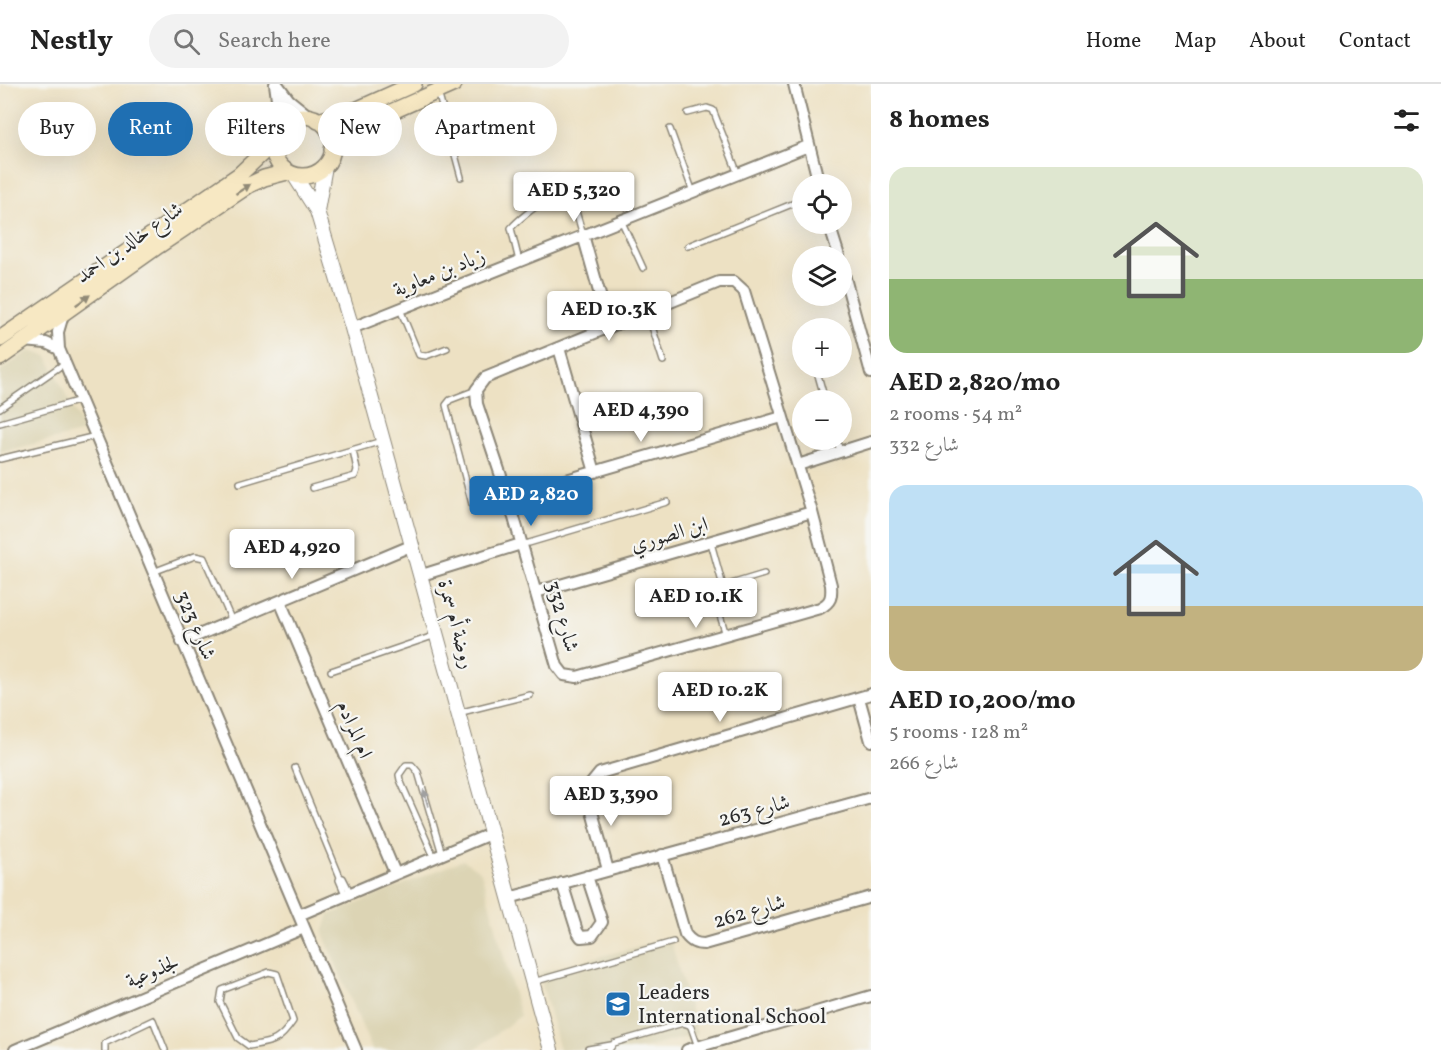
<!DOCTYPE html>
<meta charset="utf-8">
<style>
body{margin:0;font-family:Vollkorn,Amiri,serif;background:#f2f2f2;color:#222;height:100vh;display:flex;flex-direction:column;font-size:22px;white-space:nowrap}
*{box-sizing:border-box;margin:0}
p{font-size:20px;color:#767676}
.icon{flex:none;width:33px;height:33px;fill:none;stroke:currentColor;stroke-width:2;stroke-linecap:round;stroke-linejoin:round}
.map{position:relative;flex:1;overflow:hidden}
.side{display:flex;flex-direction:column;background:#fff;width:570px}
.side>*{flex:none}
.hud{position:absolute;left:18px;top:18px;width:570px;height:54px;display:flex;gap:12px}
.tools{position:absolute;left:792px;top:90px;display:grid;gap:12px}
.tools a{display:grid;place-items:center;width:60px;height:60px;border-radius:50%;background:#fff;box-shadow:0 6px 24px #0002;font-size:30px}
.price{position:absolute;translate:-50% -51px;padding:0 14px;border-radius:6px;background:#fff;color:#222;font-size:20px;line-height:39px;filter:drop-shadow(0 2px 3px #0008)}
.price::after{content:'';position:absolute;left:50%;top:36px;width:18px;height:14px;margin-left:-9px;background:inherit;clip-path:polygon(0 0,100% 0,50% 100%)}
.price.current{background:#1f6fb2;color:#fff}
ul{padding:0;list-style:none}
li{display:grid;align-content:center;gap:12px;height:318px;padding:0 18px}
li span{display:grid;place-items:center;height:186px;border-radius:18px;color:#555}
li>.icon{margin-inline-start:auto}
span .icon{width:108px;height:108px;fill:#fffc;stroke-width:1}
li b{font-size:26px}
h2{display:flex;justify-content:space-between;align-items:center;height:72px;padding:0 18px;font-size:26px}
.tag{padding:0 21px;border-radius:27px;background:#fff;box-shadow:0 6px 24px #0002;font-size:21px;line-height:54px}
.tag.current{background:#1f6fb2;color:#fff}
header{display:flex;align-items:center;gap:36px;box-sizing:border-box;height:84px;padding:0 30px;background:#fff;border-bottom:2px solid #e0e0e0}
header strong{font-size:28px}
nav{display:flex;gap:33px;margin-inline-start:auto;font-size:21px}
.search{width:420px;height:54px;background:#f2f2f2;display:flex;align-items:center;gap:15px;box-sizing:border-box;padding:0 21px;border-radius:33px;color:#767676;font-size:22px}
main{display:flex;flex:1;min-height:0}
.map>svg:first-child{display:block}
</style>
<header>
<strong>Nestly</strong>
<div class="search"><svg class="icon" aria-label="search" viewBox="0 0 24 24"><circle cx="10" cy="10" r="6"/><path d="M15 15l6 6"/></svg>Search here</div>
<nav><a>Home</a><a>Map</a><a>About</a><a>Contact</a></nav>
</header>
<main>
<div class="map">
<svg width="871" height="966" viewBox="0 0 871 966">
<rect width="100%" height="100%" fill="#f6f6f2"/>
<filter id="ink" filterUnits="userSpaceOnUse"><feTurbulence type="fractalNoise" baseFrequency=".0167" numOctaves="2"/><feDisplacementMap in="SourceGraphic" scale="12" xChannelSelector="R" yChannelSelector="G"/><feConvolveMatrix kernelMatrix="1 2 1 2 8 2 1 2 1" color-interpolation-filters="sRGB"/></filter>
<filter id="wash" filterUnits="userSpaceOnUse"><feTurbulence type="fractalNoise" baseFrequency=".008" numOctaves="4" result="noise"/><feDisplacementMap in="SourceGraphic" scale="24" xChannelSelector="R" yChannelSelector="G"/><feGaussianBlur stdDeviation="1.35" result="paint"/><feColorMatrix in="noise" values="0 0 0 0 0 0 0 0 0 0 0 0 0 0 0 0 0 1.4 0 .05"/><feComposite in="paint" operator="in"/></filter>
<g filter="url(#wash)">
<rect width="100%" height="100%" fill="#ede1c3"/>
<path fill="#dcd4b4" d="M29 267 47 272 84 348 0 368V287Z
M463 776 481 788 520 932 474 966H372L323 849 329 831Z
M670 854 697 950 638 966H560L539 889Z"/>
</g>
<g filter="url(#ink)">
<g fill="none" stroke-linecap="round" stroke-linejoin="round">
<g stroke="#8c8677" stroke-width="8">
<path id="service" d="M438 8 461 93
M688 29 707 24 713 26 738 90
M670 45 693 108
M621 136 643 184
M688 162 802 116
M519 177 511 144C517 137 534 123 542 119L538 107 567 97 583 151
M400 225 419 271 426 272 447 264
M647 227 663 277
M816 284 825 316
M0 324 65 279
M0 339 81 316
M836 356 841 368
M0 375 96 352
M240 399 382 357
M312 404 355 392 357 386 353 366
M472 420 446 321 450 316 476 306
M711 459 723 502
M521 460 529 459 667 418
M153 488 195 472 204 474 232 537
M712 505 726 551
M639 528 764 490
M331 587 436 551
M458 629 530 611
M295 684 340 793 339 796 345 810
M434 773 400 696 399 691 406 681H412L418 688 442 770
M340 793 343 794 350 808
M269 888 277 890 293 937C279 958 273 958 249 962L238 954 220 918 222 906Z
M533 898 673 858
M588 965 611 961
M105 966V959L153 936 165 966
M609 966 614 959 683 939 689 941 691 943 698 963"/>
</g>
<g stroke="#8c8677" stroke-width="14">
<path id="minor" d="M275 0 278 22 275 49
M277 0 289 16 310 33
M794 0 819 100
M829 140 839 172
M583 151 609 243
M842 183 871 289
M719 198H734L744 207 812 428 831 501C832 513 831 518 820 524L577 593 564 591 557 582 508 413 477 320 476 306 485 294Z
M63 231 58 248 59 265 356 966
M352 244 808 62
M24 257 46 259 59 265
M559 264 595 388
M798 381 871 358
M508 413 782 333
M422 491 521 460
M536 508 812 428
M280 517 395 789
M182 558 413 461
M859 614 871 657
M662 771 685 850C691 858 696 860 704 860L871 813
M608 786 588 713 591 700 600 689 871 610
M562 799 577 847 581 853 592 852 602 838 587 792
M509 814 871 714
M299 831 490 750
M15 966 304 844
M687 966 871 912"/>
</g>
<g stroke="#8c8677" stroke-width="16">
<path id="tertiary" d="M294 91 317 127 352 244 551 966
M317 127 325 82"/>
</g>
<g stroke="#8c8677" stroke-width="18">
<path id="secondary" d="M273 62a30 30 0 1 1 60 0a30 30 0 1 1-60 0Z
M318 37 358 25 414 0
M332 66 368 38 454 0
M0 255 239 91 273 59
M0 274 158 162 249 101 264 94 287 88"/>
</g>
<use href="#service" stroke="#fff" stroke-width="5"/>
<use href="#minor" stroke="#fff" stroke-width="10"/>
<use href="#tertiary" stroke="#fff" stroke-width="14"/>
<use href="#secondary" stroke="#f7e8c3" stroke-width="15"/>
</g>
<defs><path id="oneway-solid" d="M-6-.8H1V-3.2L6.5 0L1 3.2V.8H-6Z" transform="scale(1.5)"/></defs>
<g fill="#918a77">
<use href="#oneway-solid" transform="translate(243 105) rotate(-33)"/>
<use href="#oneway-solid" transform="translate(83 216) rotate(-36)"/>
</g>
<use fill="#a0a0a0" href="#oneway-solid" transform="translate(426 714) rotate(-106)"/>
</g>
<defs>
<g id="school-square" transform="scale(1.35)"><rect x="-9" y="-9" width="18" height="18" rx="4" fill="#1f6fb2" stroke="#f6f6f2"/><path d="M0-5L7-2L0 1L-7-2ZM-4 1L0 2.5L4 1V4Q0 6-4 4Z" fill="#fff"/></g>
</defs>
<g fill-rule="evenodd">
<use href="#school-square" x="618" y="920"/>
</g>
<g text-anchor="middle" stroke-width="4.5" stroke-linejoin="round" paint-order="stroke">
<g font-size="21" fill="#2b2b2b" stroke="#f6f6f2">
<text transform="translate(129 158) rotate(-35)" y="7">شارع خالد بن احمد</text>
<text transform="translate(439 188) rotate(-22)" y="7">زياد بن معاوية</text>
<text transform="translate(669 450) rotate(-16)" y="7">ابن الصوري</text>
<text transform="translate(563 532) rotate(74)" y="7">شارع 332</text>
<text transform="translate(457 540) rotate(75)" y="7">روضة أم سمرة</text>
<text transform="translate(196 541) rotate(67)" y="7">شارع 323</text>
<text transform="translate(355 645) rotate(67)" y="7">ام المرادم</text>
<text transform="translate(754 726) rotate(-15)" y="7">شارع 263</text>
<text transform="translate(749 827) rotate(-16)" y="7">شارع 262</text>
<text transform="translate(152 887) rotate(-23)" y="7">لجذوعية</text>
</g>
<g font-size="21" fill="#2b2b2b" stroke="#f6f6f2" text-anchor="start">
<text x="638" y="915">Leaders<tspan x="638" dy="24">International School</tspan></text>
</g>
</g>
</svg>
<div class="tools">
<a><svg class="icon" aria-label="locate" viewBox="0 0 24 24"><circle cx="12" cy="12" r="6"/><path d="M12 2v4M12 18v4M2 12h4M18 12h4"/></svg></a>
<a><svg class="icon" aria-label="layers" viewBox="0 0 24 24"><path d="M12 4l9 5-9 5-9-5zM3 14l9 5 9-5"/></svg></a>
<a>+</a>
<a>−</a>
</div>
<b class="price" style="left:574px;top:139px">AED 5,320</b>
<b class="price" style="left:609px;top:258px">AED 10.3K</b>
<b class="price" style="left:641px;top:359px">AED 4,390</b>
<b class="price current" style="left:531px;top:443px">AED 2,820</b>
<b class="price" style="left:292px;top:496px">AED 4,920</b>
<b class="price" style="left:696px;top:545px">AED 10.1K</b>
<b class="price" style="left:720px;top:639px">AED 10.2K</b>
<b class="price" style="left:611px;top:743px">AED 3,390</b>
<div class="hud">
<a class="tag">Buy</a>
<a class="tag current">Rent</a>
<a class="tag">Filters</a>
<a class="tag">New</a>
<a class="tag">Apartment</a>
</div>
</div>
<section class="side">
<h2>8 homes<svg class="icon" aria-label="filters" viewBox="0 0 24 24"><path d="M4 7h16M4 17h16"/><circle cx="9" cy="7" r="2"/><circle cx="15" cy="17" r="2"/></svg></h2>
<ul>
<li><span style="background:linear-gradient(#dfe7d0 60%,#8fb573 0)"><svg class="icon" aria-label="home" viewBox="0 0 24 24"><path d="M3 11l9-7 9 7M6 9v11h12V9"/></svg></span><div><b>AED 2,820/mo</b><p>2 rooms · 54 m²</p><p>شارع 332</p></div></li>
<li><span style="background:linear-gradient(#bfe0f5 65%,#c2b280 0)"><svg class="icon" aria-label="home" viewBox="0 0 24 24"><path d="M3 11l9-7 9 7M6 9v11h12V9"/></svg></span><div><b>AED 10,200/mo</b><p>5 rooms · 128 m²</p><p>شارع 266</p></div></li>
</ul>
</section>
</main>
